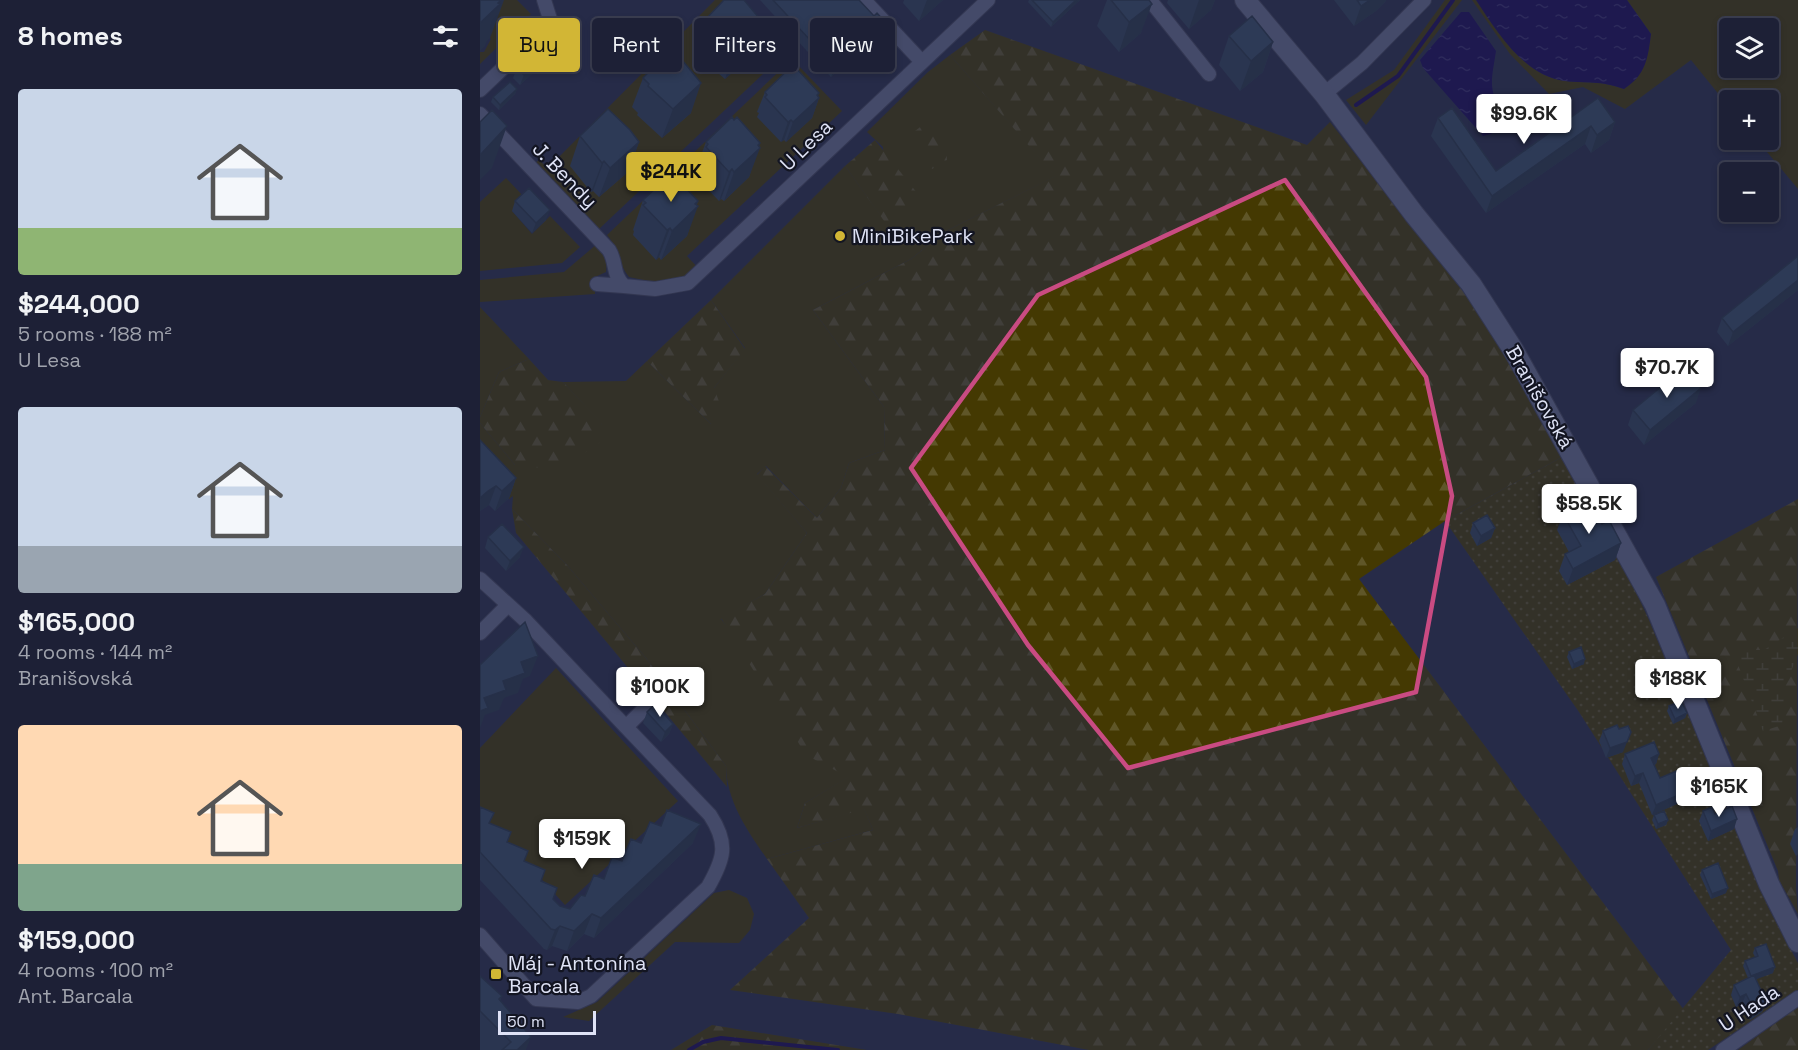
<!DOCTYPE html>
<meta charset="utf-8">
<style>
body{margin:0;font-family:"Space Grotesk",sans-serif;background:#2a2d42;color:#f1f3f6;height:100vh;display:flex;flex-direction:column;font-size:22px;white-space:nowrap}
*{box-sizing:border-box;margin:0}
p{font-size:20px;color:#a0a3ad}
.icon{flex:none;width:33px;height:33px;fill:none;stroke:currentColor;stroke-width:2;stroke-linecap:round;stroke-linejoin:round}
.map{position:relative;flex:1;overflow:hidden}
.drawer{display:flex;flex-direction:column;background:#1d2036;width:480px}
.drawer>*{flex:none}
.guide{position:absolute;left:18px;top:18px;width:570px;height:54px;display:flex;gap:12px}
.controls{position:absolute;left:1239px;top:18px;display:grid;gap:12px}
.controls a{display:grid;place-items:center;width:60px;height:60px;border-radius:6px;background:#1d2036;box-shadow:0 3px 9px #0003,0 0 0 2px #3b3e51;font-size:30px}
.scale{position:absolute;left:18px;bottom:15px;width:98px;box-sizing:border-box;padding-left:6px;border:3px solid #dfe3f6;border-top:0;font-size:16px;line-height:21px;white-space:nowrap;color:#dfe3f6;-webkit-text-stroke:4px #131522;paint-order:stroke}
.price{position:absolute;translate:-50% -51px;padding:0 14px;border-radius:6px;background:#fff;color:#222;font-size:20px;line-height:39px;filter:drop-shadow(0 2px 3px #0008)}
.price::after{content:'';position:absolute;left:50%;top:36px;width:18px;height:14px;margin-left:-9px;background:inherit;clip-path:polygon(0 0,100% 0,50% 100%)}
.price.on{background:#d2b635;color:#111}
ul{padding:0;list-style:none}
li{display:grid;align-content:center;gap:12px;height:318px;padding:0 18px}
li span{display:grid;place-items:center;height:186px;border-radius:6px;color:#555}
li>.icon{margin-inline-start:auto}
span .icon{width:108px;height:108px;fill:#fffc;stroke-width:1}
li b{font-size:26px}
h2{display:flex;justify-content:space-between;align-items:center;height:72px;padding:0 18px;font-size:26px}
.chip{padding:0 21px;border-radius:6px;background:#1d2036;box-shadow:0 3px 9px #0003,0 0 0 2px #3b3e51;font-size:21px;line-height:54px}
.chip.on{background:#d2b635;color:#111}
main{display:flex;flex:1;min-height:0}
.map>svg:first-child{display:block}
</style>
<main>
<section class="drawer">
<h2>8 homes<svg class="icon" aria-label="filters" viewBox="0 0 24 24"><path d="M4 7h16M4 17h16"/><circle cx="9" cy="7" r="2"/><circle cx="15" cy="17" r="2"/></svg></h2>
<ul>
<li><span style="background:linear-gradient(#c9d6e8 75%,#8fb573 0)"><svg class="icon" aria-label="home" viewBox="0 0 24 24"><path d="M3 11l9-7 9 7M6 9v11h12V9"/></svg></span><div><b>$244,000</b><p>5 rooms · 188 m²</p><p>U Lesa</p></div></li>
<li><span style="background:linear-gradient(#c9d6e8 75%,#9aa5b1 0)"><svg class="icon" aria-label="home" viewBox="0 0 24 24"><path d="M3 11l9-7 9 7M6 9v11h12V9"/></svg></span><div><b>$165,000</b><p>4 rooms · 144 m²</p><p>Branišovská</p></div></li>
<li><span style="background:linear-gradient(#ffd9b3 75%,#7fa58c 0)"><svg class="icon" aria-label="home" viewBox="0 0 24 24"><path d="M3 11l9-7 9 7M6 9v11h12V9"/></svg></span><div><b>$159,000</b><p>4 rooms · 100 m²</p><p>Ant. Barcala</p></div></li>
</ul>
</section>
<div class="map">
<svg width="1318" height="1050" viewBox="0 0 1318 1050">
<defs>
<pattern id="forest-firs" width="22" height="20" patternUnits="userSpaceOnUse" patternTransform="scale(1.5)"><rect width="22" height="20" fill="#443902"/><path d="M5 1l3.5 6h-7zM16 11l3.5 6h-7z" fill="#5f5628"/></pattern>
<pattern id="wetland-marsh" width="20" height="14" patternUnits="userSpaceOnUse" patternTransform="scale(1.5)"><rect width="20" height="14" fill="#443902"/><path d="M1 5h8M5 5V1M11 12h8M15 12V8" fill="none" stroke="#5f5628"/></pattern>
<pattern id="garden-dots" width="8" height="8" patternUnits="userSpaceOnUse" patternTransform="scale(1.5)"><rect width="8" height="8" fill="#443902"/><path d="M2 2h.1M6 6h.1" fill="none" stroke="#5f5628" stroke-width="1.8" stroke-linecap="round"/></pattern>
<pattern id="water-ripples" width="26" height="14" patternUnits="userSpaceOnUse" patternTransform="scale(1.5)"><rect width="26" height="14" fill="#140458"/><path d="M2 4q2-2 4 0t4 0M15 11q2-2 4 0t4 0" fill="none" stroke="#362871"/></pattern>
</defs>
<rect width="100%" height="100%" fill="#272b48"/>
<path fill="#443902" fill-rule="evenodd" d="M2 0H37L51 14 0 64V52H4L11 39 0 28Z
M235 0H257L304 49V54L119 229 54 164 59 160 68 168Z
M965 0H982L886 125 866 100 914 70Z
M992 0H996C1020 31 1043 76 1085 81 1110 84 1119 80 1144 89L1171 34 1147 0H1318V189L1277 140H1288V100H1250L1249 107 1211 60 1145 109 1103 87 1069 94 1030 54ZM1250 28H1288V68H1250Z
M470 55 576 176 466 231 431 259 333 310 404 407 405 450 369 463 361 488 337 518 286 466 277 474 327 533 285 594 241 619 369 777 325 803 317 828 384 808 393 830 287 859C267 830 247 802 246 766L166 658 86 564 32 509 33 496 29 499 0 468V423L35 465 122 424 83 382 146 381 167 361 231 424 234 388 265 348 231 300 365 166 407 224 403 147 387 132 448 72Z
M312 59 362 111 207 256 219 269C188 289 183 284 149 277 138 263 140 251 127 235Z
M26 178 45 198 32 211 52 234 70 216 100 247 82 263 0 271V202Z
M117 244 127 258 126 272 115 277V294L0 302V280L84 272Z
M0 307 49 359 19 372 0 417Z
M76 668 198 801 85 905 0 811V748Z
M249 890 267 898 274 914 270 930 259 943 195 942 109 1021 83 1017 117 1002 234 893Z"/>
<path fill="url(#forest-firs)" d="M505 30 827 145 850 122 996 308 1084 456 965 521 879 579 1204 1010 1168 1050H609L418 1014 250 990 329 918 287 859 393 830 384 809 317 828 325 803 368 777 326 755 241 618 285 594 327 533 277 475 285 466 337 518 361 488 369 463 405 450 404 407 333 310 431 259 466 231 575 176 470 55Z
M444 124C459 135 467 142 467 160L452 169 433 145 430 135Z
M395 140 445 203 407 225 365 166Z
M231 300 265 349 234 388 244 415 231 424 167 361Z
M49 359 68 380 83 382 122 423 119 443 80 470 35 465 0 423V417L19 372Z
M1318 499 1316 888 1318 914 1299 880 1298 871 1176 577Z
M32 509 86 564 166 658 246 766 247 787 36 533Z
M1318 1006V1050H1258Z
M232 1025 387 1050H191Z"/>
<path fill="url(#wetland-marsh)" d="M1318 628V654L1305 686 1302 725 1283 731 1257 662V650H1284Z"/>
<path fill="url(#garden-dots)" d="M1084 456 1141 560 1169 620 1288 907 1318 963V990L1228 1050H1168L1251 950 1099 712 965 521Z"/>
<path fill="url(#water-ripples)" d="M996 0H1147L1171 34C1168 58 1166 75 1144 89 1119 80 1110 84 1085 81 1044 76 1017 32 996 0Z
M981 12H989L1016 51C1011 84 1007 90 1027 120L1011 134 1003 136 943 68 940 60Z"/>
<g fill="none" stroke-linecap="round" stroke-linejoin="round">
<path stroke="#140458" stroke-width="4" d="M876 105 918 76 973 0
M209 1050 223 1042 241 1038 358 1050"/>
<g stroke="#42455d" stroke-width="16">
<path id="street" d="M384 0 442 62
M666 0 673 4 729 74
M0 90 64 29 70 19 64 0
M844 94 882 63 944 0
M0 114 129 250C137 263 132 274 144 286L175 289 208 283 508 0
M117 284 144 286
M0 579 46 621 146 727 166 707
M0 633 28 605
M0 935 56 999 98 1002 111 996 228 887C244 859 249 844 230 815L146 727
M1243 1050 1318 998"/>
</g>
<g stroke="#42455d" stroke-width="22">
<path id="secondary" d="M765 0 844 94 934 214 991 284 1034 351 1175 605 1289 884 1318 942"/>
</g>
<use href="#street" stroke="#696f90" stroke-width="14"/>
<use href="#secondary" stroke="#696f90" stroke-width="20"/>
</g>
<path fill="#2f4159" d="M280 0H334L404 35 394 46 390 41 351 77Z
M424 0H463L439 21 423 3Z
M549 0H600L571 27 548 2Z
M627 0H669L661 33 639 52 617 26Z
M688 0H735L731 10 709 29 687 3Z
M854 0H906L905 2 896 11 874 26Z
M226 19 273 54 245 79 238 73 236 74 215 48Z
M749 36 793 42 783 72 760 91 739 65Z
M37 68 54 72 40 85 33 78Z
M163 78 211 113 182 138 157 115 158 113 152 107Z
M37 89 35 94 19 110 11 102 13 97Z
M285 92 338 97 339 98 332 118 306 142 304 140 301 142 277 117 279 113 277 112Z
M1118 98 1135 122 1129 140 1111 153 1105 144 1006 213 951 136 958 118 1016 171Z
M100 136 159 142 148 172 119 197 113 191 111 192 90 166Z
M226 142 280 143 269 177 244 201 241 199 239 201 215 176 216 172 215 171Z
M163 200 218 201 207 236 181 260 179 257 176 260 153 235 154 231 153 230Z
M35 201 66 220 52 233 32 211Z
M1318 256V290L1248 346 1237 332 1242 318Z
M1216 403 1164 445 1148 425 1153 410Z
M0 440 36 478 29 498 15 511 9 505 0 511Z
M1105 508 1122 524 1141 543 1135 560 1087 585 1079 571 1085 554 1089 552 1077 530 1083 514Z
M993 523 1015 528 1011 538 997 546 990 533Z
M8 537 40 557 26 571 5 548Z
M1089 652 1104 664 1092 669 1087 657Z
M1189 706 1207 713 1205 718 1193 724 1187 711Z
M167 712 193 724 189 734 181 742 163 723Z
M1123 731 1143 752 1126 758 1119 741Z
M1145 754H1179L1176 764 1174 765 1180 778 1203 798 1200 799 1199 803 1172 815 1159 783 1151 786 1142 764Z
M0 807 10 823 61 881 73 899 80 906 90 909 105 896 161 843H213L114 938 104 934 87 951 72 946 67 950 64 949 0 880Z
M1223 811 1235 814 1254 829 1228 841 1219 821Z
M1174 815 1188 820 1186 825 1176 829 1172 820Z
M1318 827V854L1316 856 1310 844 1315 829Z
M1222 870 1246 893 1231 899 1220 875Z
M1275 948 1293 973 1276 979 1286 1002 1282 1012 1270 1020 1262 1004 1256 1007 1251 995 1254 985 1268 978 1263 966 1265 961 1275 957 1273 953Z
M0 976 22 996 20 1001 46 1050H0Z"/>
<path fill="#263548" d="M21 0H24L10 38 7 41 5 46 0 51V23Z
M447 0H463L439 21Z
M596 0H600L571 27 573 22Z
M719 0H735L731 10 709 29Z
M890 0H906L905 2 896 11 874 26 881 6Z
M672 4 661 33 639 52 649 22Z
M284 24 273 54 245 79 255 50Z
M408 25 404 35 394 46 398 36Z
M393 31 390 41 351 77 355 67Z
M793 42 783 72 760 91 771 61Z
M249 43 238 73 236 74 247 45Z
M58 62 54 72 40 85 44 75Z
M221 83 211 113 182 138 193 109Z
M37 89 35 94 19 110 20 105Z
M339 93 337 100 339 98 332 118 306 142 313 122Z
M311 120 304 140 301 142 308 122Z
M1135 122 1129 140 1111 153 1117 135Z
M27 126 12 168 0 180V155Z
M1111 126 1105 144 1006 213 1012 196Z
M159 142 148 172 119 197 130 168Z
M280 143 278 150 280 148 269 177 244 201 254 172Z
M124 161 113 191 111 192 122 163Z
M252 169 241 199 239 201 249 172Z
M218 201 215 209 218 206 207 236 181 260 192 231Z
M70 210 66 220 52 233 56 223Z
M190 228 179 257 176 260 187 230Z
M1318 280V290L1248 346 1253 332Z
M1221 388 1216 403 1164 445 1170 430Z
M36 478 29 498 15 511 22 491Z
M16 486 9 505 0 511V498L8 491Z
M1015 528 1011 538 997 546 1001 536Z
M1141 543 1135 560 1087 585 1093 569Z
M44 547 40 557 26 571 30 561Z
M58 656 50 676 43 679 38 693 24 698 19 710 5 715 0 728V710L4 698 41 662Z
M1105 659 1104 664 1092 669 1094 664Z
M1207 713 1205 718 1193 724 1195 719Z
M193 724 189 734 181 742 185 732Z
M1151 732 1143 752 1126 758 1130 748Z
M1179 754 1176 764 1168 768 1171 758Z
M1163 773 1159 783 1151 786 1155 776Z
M1207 788 1203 798 1200 799 1199 803 1172 815 1176 805Z
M1257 819 1254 829 1228 841 1231 831Z
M1188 820 1186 825 1176 829 1178 824Z
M221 824 213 843 114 938 121 918Z
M1248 888 1246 893 1231 899 1232 894Z
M112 914 104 934 87 951 94 931Z
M80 926 72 946 67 950 75 930Z
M1295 967 1293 973 1269 982 1271 976Z
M1266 994 1262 1004 1256 1007 1260 997Z
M1286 1002 1282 1012 1270 1020 1274 1010Z
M51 1037 46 1050H37Z"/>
<path fill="#374c67" stroke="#263548" stroke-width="1.5" d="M0 0H21L18 3 20 4 0 23Z
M244 0H264L284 24 255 50 249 43 247 45 226 19Z
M293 0H379L394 16 397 13 408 25 398 36 393 31 355 67Z
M552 0H596L573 22Z
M631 0H669L672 4 649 22Z
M877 0H890L881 6Z
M772 16 793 42 771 61 749 36Z
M190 50 195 55 197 54 221 83 193 109 168 86 169 84 163 78Z
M51 55 58 62 44 75 37 68Z
M310 68 313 70 316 68 339 93 337 95 339 98 313 122 311 120 308 122 285 97 287 95 285 92Z
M30 82 37 89 20 105 13 97Z
M1118 98 1135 122 1117 135 1111 126 1012 196 958 118 972 108 1016 171Z
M128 109 150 130 159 142 130 168 124 161 122 163 100 136Z
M12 110 27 126 0 155V122Z
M252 117 254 120 257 117 280 143 278 145 280 148 254 172 252 169 249 172 226 147 228 144 226 142Z
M189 176 192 179 194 176 218 201 215 204 218 206 192 231 190 228 187 230 163 205 166 203 163 200Z
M49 188 70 210 56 223 35 201Z
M1318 256V280L1253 332 1242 318Z
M1204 368 1221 388 1170 430 1153 410Z
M0 440 36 478 22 491 16 486 8 491 0 498Z
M1102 503 1105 508 1111 505 1122 524 1129 520 1141 543 1093 569 1085 554 1101 546 1083 514Z
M1007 515 1015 528 1001 536 993 523Z
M22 524 44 547 30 561 8 537Z
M45 622 58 656 41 662 45 673 23 681 26 690 4 698 8 708 0 711V665Z
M1101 647 1105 659 1094 664 1089 652Z
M1201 701 1207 713 1195 719 1189 706Z
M175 704 193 724 185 732 167 712Z
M1137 725 1139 729 1148 726 1151 732 1147 742 1130 748 1123 731Z
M1174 742 1179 754 1171 758 1180 778 1199 770 1207 788 1202 790 1203 793 1176 805 1163 773 1155 776 1145 754Z
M1252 806 1257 819 1231 831 1223 811 1232 807 1235 814Z
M0 807 14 813 9 823 31 832 27 842 48 851 44 861 65 870 61 881 77 888 73 899 80 906 90 909 101 895 105 896 114 875 124 879 132 857 142 861 151 839 161 843 170 822 181 826 187 810 221 824 121 918 112 914 94 931 80 926 75 930 71 929 0 852Z
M1184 811 1188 820 1178 824 1174 815Z
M1238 863 1248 888 1232 894 1222 870Z
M1286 944 1295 967 1271 976 1265 961 1278 956 1275 948Z
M1274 975 1286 1002 1274 1010 1266 994 1260 997 1254 985Z
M0 976 22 996 19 999 51 1037 37 1050H22L31 1042 0 1011Z"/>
<path d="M0 0H1318V1050H0ZM805 180 946 377 972 496 936 692 648 768 548 645 431 468 558 295Z" fill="#272b48" fill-opacity=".55" fill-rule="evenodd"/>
<path fill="none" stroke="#c94b82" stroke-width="4.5" stroke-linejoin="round" d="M805 180 946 377 972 496 936 692 648 768 548 645 431 468 558 295Z"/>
<g fill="#d2b635" stroke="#131522" stroke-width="2">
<circle cx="360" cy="236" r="6"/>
<rect x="10" y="968" width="12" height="12" rx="3"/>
</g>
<g text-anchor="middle" stroke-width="4.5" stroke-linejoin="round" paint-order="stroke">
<g font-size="20" fill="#dfe3f6" stroke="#131522">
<text transform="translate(326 145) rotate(-44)" y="7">U Lesa</text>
<text transform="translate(85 175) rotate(46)" y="7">J. Bendy</text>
<text transform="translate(1060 397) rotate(60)" y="7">Branišovská</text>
<text transform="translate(1269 1008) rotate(-34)" y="7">U Hada</text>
</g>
<g font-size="20" fill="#dfe3f6" stroke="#131522" text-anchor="start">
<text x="372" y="243">MiniBikePark</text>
<text x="28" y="970">Máj - Antonína<tspan x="28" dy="23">Barcala</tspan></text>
</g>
</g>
</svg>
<div class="controls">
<a><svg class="icon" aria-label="layers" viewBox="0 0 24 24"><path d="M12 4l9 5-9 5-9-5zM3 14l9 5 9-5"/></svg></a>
<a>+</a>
<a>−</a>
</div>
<div class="scale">50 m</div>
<b class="price" style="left:1044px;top:145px">$99.6K</b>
<b class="price on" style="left:191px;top:203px">$244K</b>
<b class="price" style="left:1187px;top:399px">$70.7K</b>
<b class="price" style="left:1109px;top:535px">$58.5K</b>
<b class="price" style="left:1198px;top:710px">$188K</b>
<b class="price" style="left:180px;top:718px">$100K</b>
<b class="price" style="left:1239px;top:818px">$165K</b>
<b class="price" style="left:102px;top:870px">$159K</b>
<div class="guide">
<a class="chip on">Buy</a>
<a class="chip">Rent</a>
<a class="chip">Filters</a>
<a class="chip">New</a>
</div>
</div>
</main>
